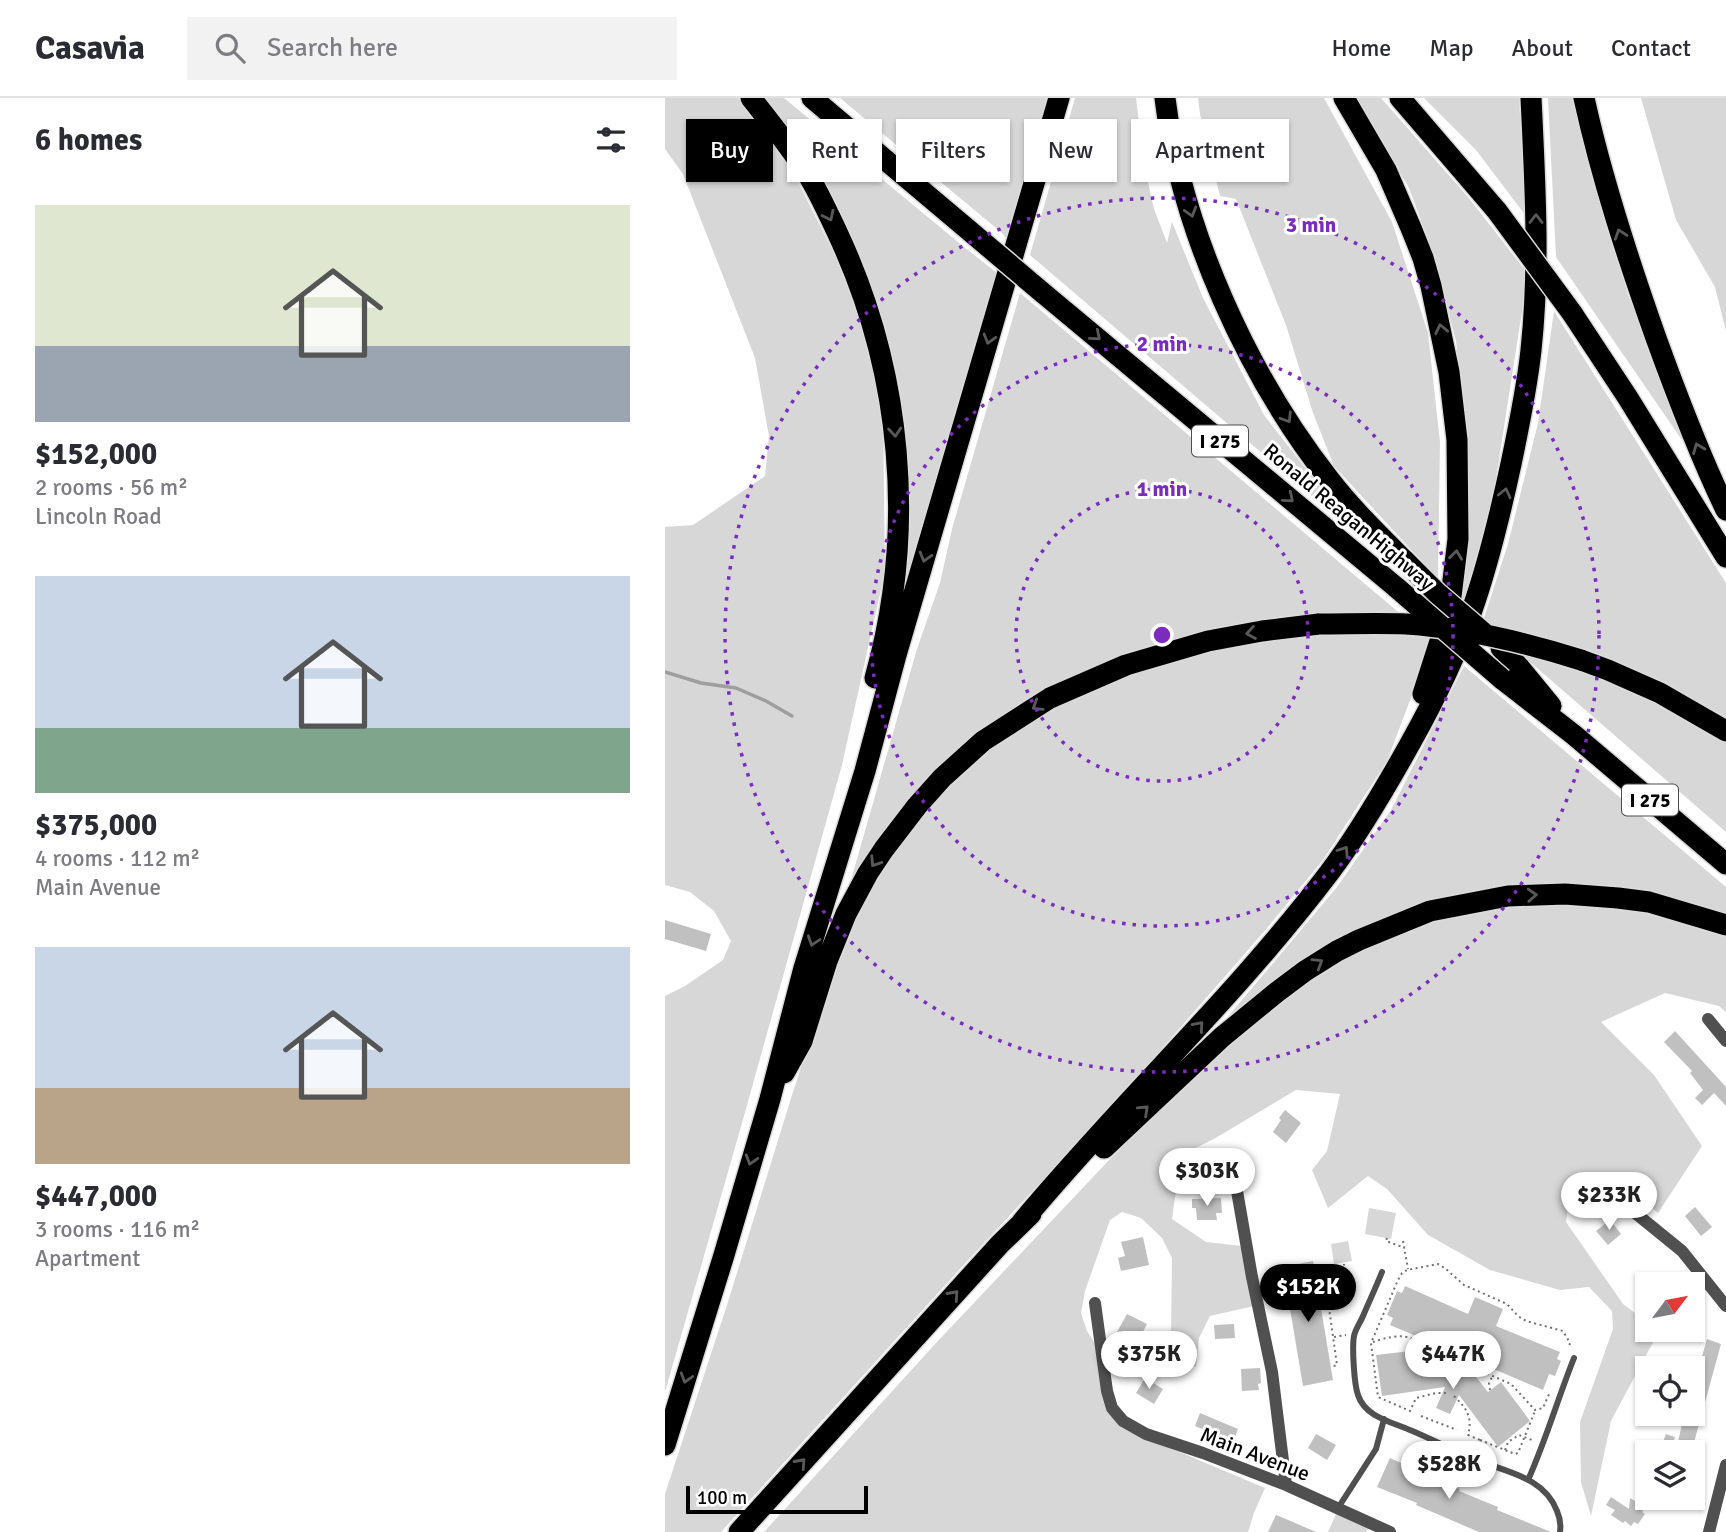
<!DOCTYPE html>
<meta charset="utf-8">
<style>
body{margin:0;font-family:Signika,sans-serif;background:#f2f2f3;color:#2b2b33;height:100vh;display:flex;flex-direction:column;font-size:26px;white-space:nowrap}
*{box-sizing:border-box;margin:0}
p{font-size:23px;color:#7c7c81}
.icon{flex:none;width:38px;height:38px;fill:none;stroke:currentColor;stroke-width:2;stroke-linecap:round;stroke-linejoin:round}
.map{position:relative;flex:1;overflow:hidden}
.panel{display:flex;flex-direction:column;background:#fff;width:665px}
.panel>*{flex:none}
.top-card{position:absolute;left:21px;top:21px;width:665px;height:63px;display:flex;gap:14px}
.needle{width:46px;rotate:58deg}
.buttons{position:absolute;left:970px;top:1174px;display:grid;gap:14px}
.buttons a{display:grid;place-items:center;width:70px;height:70px;border-radius:0px;background:#fff;box-shadow:0 2px 5px #0004;font-size:35px}
.scale{position:absolute;left:21px;bottom:18px;width:182px;box-sizing:border-box;padding-left:7px;border:4px solid #000;border-top:0;font-size:19px;line-height:24px;white-space:nowrap;color:#000;-webkit-text-stroke:5px #fff;paint-order:stroke}
.price{position:absolute;translate:-50% -60px;padding:0 16px;border-radius:24px;background:#fff;color:#222;font-size:23px;line-height:46px;filter:drop-shadow(0 2px 4px #0008)}
.price::after{content:'';position:absolute;left:50%;top:42px;width:21px;height:16px;margin-left:-10px;background:inherit;clip-path:polygon(0 0,100% 0,50% 100%)}
.price.selected{background:#000;color:#fff}
ul{padding:0;list-style:none}
li{display:grid;align-content:center;gap:14px;height:371px;padding:0 35px}
li span{display:grid;place-items:center;height:217px;border-radius:0px;color:#555}
li>.icon{margin-inline-start:auto}
span .icon{width:126px;height:126px;fill:#fffc;stroke-width:1}
li b{font-size:30px}
h2{display:flex;justify-content:space-between;align-items:center;height:84px;padding:0 35px;font-size:30px}
.tag{padding:0 24px;border-radius:0px;background:#fff;box-shadow:0 2px 5px #0004;font-size:24px;line-height:63px}
.tag.selected{background:#000;color:#fff}
header{display:flex;align-items:center;gap:42px;box-sizing:border-box;height:98px;padding:0 35px;background:#fff;border-bottom:2px solid #e1e1e2}
header strong{font-size:33px}
nav{display:flex;gap:38px;margin-inline-start:auto;font-size:24px}
.search{width:490px;height:63px;background:#f2f2f3;display:flex;align-items:center;gap:18px;box-sizing:border-box;padding:0 24px;border-radius:0px;color:#7c7c81;font-size:26px}
main{display:flex;flex:1;min-height:0}
.map>svg:first-child{display:block}
</style>
<header>
<strong>Casavia</strong>
<div class="search"><svg class="icon" aria-label="search" viewBox="0 0 24 24"><circle cx="10" cy="10" r="6"/><path d="M15 15l6 6"/></svg>Search here</div>
<nav><a>Home</a><a>Map</a><a>About</a><a>Contact</a></nav>
</header>
<main>
<section class="panel">
<h2>6 homes<svg class="icon" aria-label="filters" viewBox="0 0 24 24"><path d="M4 7h16M4 17h16"/><circle cx="9" cy="7" r="2"/><circle cx="15" cy="17" r="2"/></svg></h2>
<ul>
<li><span style="background:linear-gradient(#dfe7d0 65%,#9aa5b1 0)"><svg class="icon" aria-label="home" viewBox="0 0 24 24"><path d="M3 11l9-7 9 7M6 9v11h12V9"/></svg></span><div><b>$152,000</b><p>2 rooms · 56 m²</p><p>Lincoln Road</p></div></li>
<li><span style="background:linear-gradient(#c9d6e8 70%,#7fa58c 0)"><svg class="icon" aria-label="home" viewBox="0 0 24 24"><path d="M3 11l9-7 9 7M6 9v11h12V9"/></svg></span><div><b>$375,000</b><p>4 rooms · 112 m²</p><p>Main Avenue</p></div></li>
<li><span style="background:linear-gradient(#c9d6e8 65%,#b9a48a 0)"><svg class="icon" aria-label="home" viewBox="0 0 24 24"><path d="M3 11l9-7 9 7M6 9v11h12V9"/></svg></span><div><b>$447,000</b><p>3 rooms · 116 m²</p><p>Apartment</p></div></li>
</ul>
</section>
<div class="map">
<svg width="1061" height="1434" viewBox="0 0 1061 1434">
<rect width="100%" height="100%" fill="#fff"/>
<path fill="#d7d7d7" d="M0 0H73L118 54 188 193 218 313 220 473 177 667 77 1025 0 1294V898L20 888 58 862 66 843 49 813 25 794 0 787V429L28 427 100 378 104 338 90 260 18 76 0 51Z
M100 0H119L299 149 332 175 267 402 235 505 242 448 236 307 214 211 179 128 126 34Z
M175 0H383L342 141 337 135Z
M410 0H471L479 66 489 111 502 145 507 124 538 200 599 317 670 408 691 431 647 398 365 157Z
M533 0H659L727 124 763 235 775 344 773 481 669 368 648 315 621 227 571 101 555 98 535 16Z
M691 0H716L803 99 860 172 861 188 827 406 798 504 793 498 799 461 803 352 791 243 769 158 744 90Z
M759 0H854L861 118 811 52Z
M883 0H911L918 38 963 197 1028 358 891 159Z
M976 0H1061V233L1050 189 1011 122Z
M355 195 738 518 653 516 613 519 520 539 465 557 387 588 321 633 267 676 224 727 180 803 252 551 275 485 287 431Z
M889 213 1061 485V622L1023 598 924 552 825 530 818 523 843 446 873 325Z
M650 533 760 535 764 540 755 576 722 663 658 762 603 829 452 1002 294 1172 56 1434H0V1396L62 1207 128 994 166 877 203 790 267 701 300 669 386 610 491 564Z
M850 551 978 593 1061 645V734Z
M799 568 1061 789V817L1015 802 931 789 764 805 550 934 672 789 726 712Z
M901 804 953 807 1014 819 1061 837V914L1054 908 1000 895 936 924 989 977 1037 1048 993 1115 949 1080 905 1095 901 1124 958 1206 982 1224V1232L994 1233 946 1323 926 1418 916 1384 915 1324 948 1231 947 1213 924 1189 895 1192 825 1172 763 1137 722 1091 703 1078 663 1110 647 1072 662 1053 675 996 631 992 549 1041 526 1052 511 1092 507 1121 541 1144 577 1148 589 1208 545 1218 534 1240 531 1269 508 1258 506 1237 507 1160 497 1140 476 1120 457 1114 445 1122 420 1193 416 1215 422 1233 431 1247 438 1301 465 1333 600 1390 589 1415 583 1434H99L271 1245 446 1060 558 951 617 901 677 861 745 830 805 813 850 806Z
M704 1110 731 1115 726 1141 700 1136Z
M683 1143 687 1163 669 1166 666 1146Z
M671 1416 704 1428 701 1434H663Z"/>
<g fill="none" stroke-linecap="round" stroke-linejoin="round">
<path stroke="#9e9e9e" stroke-width="3.5" d="M0 574 36 585 71 590 101 603 127 618"/>
</g>
<path fill="#c0c0c0" d="M0 822 46 836 41 853 0 841Z
M1010 933 1061 989V1008L1049 995 1037 1007 1030 1000 1038 992 1025 975 1027 973 999 944Z
M620 1012 636 1025 621 1045 608 1034 616 1022 614 1020Z
M553 1058 556 1070 540 1074 538 1061Z
M556 1100 557 1115H551L552 1122H532L531 1110H527V1101Z
M1030 1109 1047 1129 1036 1138 1020 1118Z
M945 1122 956 1136 943 1147 931 1133Z
M478 1139 484 1167 456 1173 453 1160 460 1158 456 1144Z
M648 1163 668 1282 638 1288 618 1169Z
M988 1174 1006 1186H979Z
M740 1188 803 1216 810 1199 838 1211 831 1228 895 1254 892 1261 896 1263 890 1278 884 1276 878 1292 725 1227 728 1220 722 1217 732 1193 737 1195Z
M462 1216 482 1226 472 1245 452 1234Z
M569 1226 570 1240 550 1241 549 1227Z
M1042 1241 1056 1246 1028 1348 1013 1344 1017 1326 1027 1328V1293Z
M754 1252 757 1269 799 1264 823 1294 836 1284 865 1323 833 1349 794 1297 785 1316 771 1310 780 1289 717 1298 711 1257Z
M595 1270 596 1285 593 1286 594 1292 577 1293 576 1271Z
M480 1280 498 1291 489 1306 471 1295Z
M535 1315 573 1331 568 1344 530 1328Z
M651 1336 671 1347 662 1362 643 1350Z
M1001 1336 1010 1339 1005 1354H994Z
M725 1360 758 1375 757 1377 795 1391 794 1393 833 1409 832 1412 886 1434H814L751 1407 752 1405 712 1389Z
M946 1399 964 1411 965 1400 980 1409 977 1414 980 1416 973 1426 969 1424 966 1428 960 1423 958 1425 946 1417 950 1412 941 1407Z
M611 1417 621 1421 651 1434H603Z"/>
<g fill="none" stroke-linecap="round" stroke-linejoin="round">
<g stroke="#dbdbdb" stroke-width="24">
<path id="highway" d="M86 0C106 25 126 50 143 77 154 95 163 115 172 134 237 272 252 432 210 580
M147 0 300 129
M500 0C516 131 583 278 664 381 687 411 714 437 740 463
M679 0 721 72 746 130 758 160 766 188 784 274 792 342 793 441 784 515 758 596
M735 0 832 113
M919 0C937 82 963 161 991 240 1012 298 1034 356 1061 412
M378 195 732 490
M907 215 963 300 1061 459
M836 550 854 569 886 608
M916 562 943 572 995 595 1061 633
M837 581 909 637 1061 766
M119 975 137 943 162 863 181 816 203 775 219 751 252 708 277 680 318 643 385 600 461 567 543 543 597 533 654 526
M439 1050 557 939 612 894 640 873 672 853 694 842 765 813 843 798 900 796 953 800 984 804 1061 827
M357 1124C456 1005 570 899 664 775 695 734 721 689 746 644 769 603 790 560 806 515 823 467 835 417 846 366 854 328 862 290 866 252 875 168 870 84 866 0
M0 1347 59 1157 105 1001 139 870 200 673 231 557 394 0
M74 1434 335 1146 366 1116"/>
</g>
<path stroke="#727272" stroke-width="2" stroke-dasharray="2 3.5" stroke-linecap="butt" d="M722 1140 721 1143 740 1150
M738 1143 743 1171
M660 1174 679 1170V1166
M650 1175 659 1174 672 1267 666 1269
M669 1239 681 1237
M708 1244C720 1240 740 1234 751 1243 757 1248 760 1255 766 1260 772 1264 780 1266 787 1268
M807 1269 846 1286 870 1312 878 1310 885 1294
M825 1292 824 1285 827 1279
M781 1295H771L751 1300 745 1313 713 1299 706 1245 733 1182 737 1175 742 1172 773 1166 781 1171 799 1187 842 1206 853 1218 861 1223 898 1233 905 1245 904 1250
M789 1298C801 1310 808 1318 803 1337L815 1342 811 1352
M756 1318 792 1332
M815 1342 850 1356 853 1355 870 1313
M840 1352 843 1344 854 1337 867 1342
M797 1383 801 1374"/>
<path stroke="#505050" stroke-width="6" d="M717 1174C711 1189 704 1204 698 1218 695 1225 690 1232 689 1238 687 1249 689 1286 693 1297 700 1319 727 1324 745 1332 767 1341 787 1352 809 1361 839 1374 879 1378 892 1413 895 1420 896 1427 895 1434
M863 1382C881 1342 893 1300 909 1260
M673 1410 711 1351 719 1321"/>
<path stroke="#505050" stroke-width="12" d="M1043 921 1061 943
M572 1093 587 1179 607 1274 621 1387
M953 1101 1017 1153 1061 1208
M430 1205 442 1293 447 1310 458 1323 481 1336 538 1355 621 1387 725 1434
M1044 1434 1061 1367"/>
<use href="#highway" stroke="#000" stroke-width="21"/>
<g stroke="#dbdbdb" stroke-width="24" stroke-linecap="butt">
<path id="highway-bridge" d="M832 113 907 215
M300 129 378 195
M740 463 772 495 821 537
M732 490 837 581
M654 526C683 526 712 525 741 526 801 530 859 544 916 562"/>
</g>
<use href="#highway-bridge" stroke="#000" stroke-width="21"/>
</g>
<defs><path id="oneway-chevron" d="M-2-3.5L2.5 0L-2 3.5" fill="none" stroke-width="1.6" stroke-linecap="round" stroke-linejoin="round" transform="scale(1.75)"/></defs>
<g stroke="#595959">
<use href="#oneway-chevron" transform="translate(526 114) rotate(73)"/>
<use href="#oneway-chevron" transform="translate(164 118) rotate(64)"/>
<use href="#oneway-chevron" transform="translate(871 121) rotate(-90)"/>
<use href="#oneway-chevron" transform="translate(955 136) rotate(-108)"/>
<use href="#oneway-chevron" transform="translate(776 231) rotate(-102)"/>
<use href="#oneway-chevron" transform="translate(431 238) rotate(40)"/>
<use href="#oneway-chevron" transform="translate(324 241) rotate(106)"/>
<use href="#oneway-chevron" transform="translate(622 320) rotate(58)"/>
<use href="#oneway-chevron" transform="translate(230 334) rotate(85)"/>
<use href="#oneway-chevron" transform="translate(1033 350) rotate(-112)"/>
<use href="#oneway-chevron" transform="translate(840 395) rotate(-77)"/>
<use href="#oneway-chevron" transform="translate(624 400) rotate(40)"/>
<use href="#oneway-chevron" transform="translate(791 457) rotate(-83)"/>
<use href="#oneway-chevron" transform="translate(260 459) rotate(106)"/>
<use href="#oneway-chevron" transform="translate(586 535) rotate(170)"/>
<use href="#oneway-chevron" transform="translate(372 608) rotate(148)"/>
<use href="#oneway-chevron" transform="translate(679 753) rotate(-56)"/>
<use href="#oneway-chevron" transform="translate(210 764) rotate(123)"/>
<use href="#oneway-chevron" transform="translate(867 797) rotate(-3)"/>
<use href="#oneway-chevron" transform="translate(148 843) rotate(108)"/>
<use href="#oneway-chevron" transform="translate(653 865) rotate(-32)"/>
<use href="#oneway-chevron" transform="translate(534 928) rotate(-49)"/>
<use href="#oneway-chevron" transform="translate(479 1012) rotate(-43)"/>
<use href="#oneway-chevron" transform="translate(86 1062) rotate(107)"/>
<use href="#oneway-chevron" transform="translate(289 1197) rotate(-48)"/>
<use href="#oneway-chevron" transform="translate(21 1280) rotate(107)"/>
<use href="#oneway-chevron" transform="translate(136 1365) rotate(-48)"/>
</g>
<g fill="none" stroke="#7b2cbf" stroke-width="3.5" stroke-dasharray="3.5 7">
<circle cx="497" cy="537" r="146"/>
<circle cx="497" cy="537" r="291"/>
<circle cx="497" cy="537" r="437"/>
</g>
<g text-anchor="middle" stroke-width="6" stroke-linejoin="round" paint-order="stroke">
<g fill="#fff" stroke="#4c4c4c" stroke-width="2">
<rect x="527" y="327.5" width="56" height="31" rx="5"/>
<rect x="957" y="686.5" width="56" height="31" rx="5"/>
</g>
<g font-size="19" font-weight="bold" fill="#000">
<text x="555" y="350">I 275</text>
<text x="985" y="709">I 275</text>
</g>
<g font-size="21" fill="#000" stroke="#fff">
<text transform="translate(684 419) rotate(40)" y="7">Ronald Reagan Highway</text>
<text transform="translate(590 1356) rotate(21)" y="7">Main Avenue</text>
</g>
</g>
<circle cx="497" cy="537" r="10" fill="#7b2cbf" stroke="#fff" stroke-width="3.5"/>
<g font-size="21" text-anchor="middle" font-weight="bold" fill="#7b2cbf" stroke="#fff" stroke-width="6" stroke-linejoin="round" paint-order="stroke">
<text x="646" y="134">3 min</text>
<text x="497" y="253">2 min</text>
<text x="497" y="398">1 min</text>
</g>
</svg>
<div class="buttons">
<a><svg class="needle" viewBox="-14 -14 28 28"><path d="M0-13l5 13h-10z" fill="#e53935"/><path d="M0 13l5-13h-10z" fill="#7c7c81"/></svg></a>
<a><svg class="icon" aria-label="locate" viewBox="0 0 24 24"><circle cx="12" cy="12" r="6"/><path d="M12 2v4M12 18v4M2 12h4M18 12h4"/></svg></a>
<a><svg class="icon" aria-label="layers" viewBox="0 0 24 24"><path d="M12 4l9 5-9 5-9-5zM3 14l9 5 9-5"/></svg></a>
</div>
<div class="scale">100 m</div>
<b class="price" style="left:542px;top:1110px">$303K</b>
<b class="price" style="left:944px;top:1134px">$233K</b>
<b class="price selected" style="left:643px;top:1226px">$152K</b>
<b class="price" style="left:484px;top:1293px">$375K</b>
<b class="price" style="left:788px;top:1293px">$447K</b>
<b class="price" style="left:784px;top:1403px">$528K</b>
<div class="top-card">
<a class="tag selected">Buy</a>
<a class="tag">Rent</a>
<a class="tag">Filters</a>
<a class="tag">New</a>
<a class="tag">Apartment</a>
</div>
</div>
</main>
